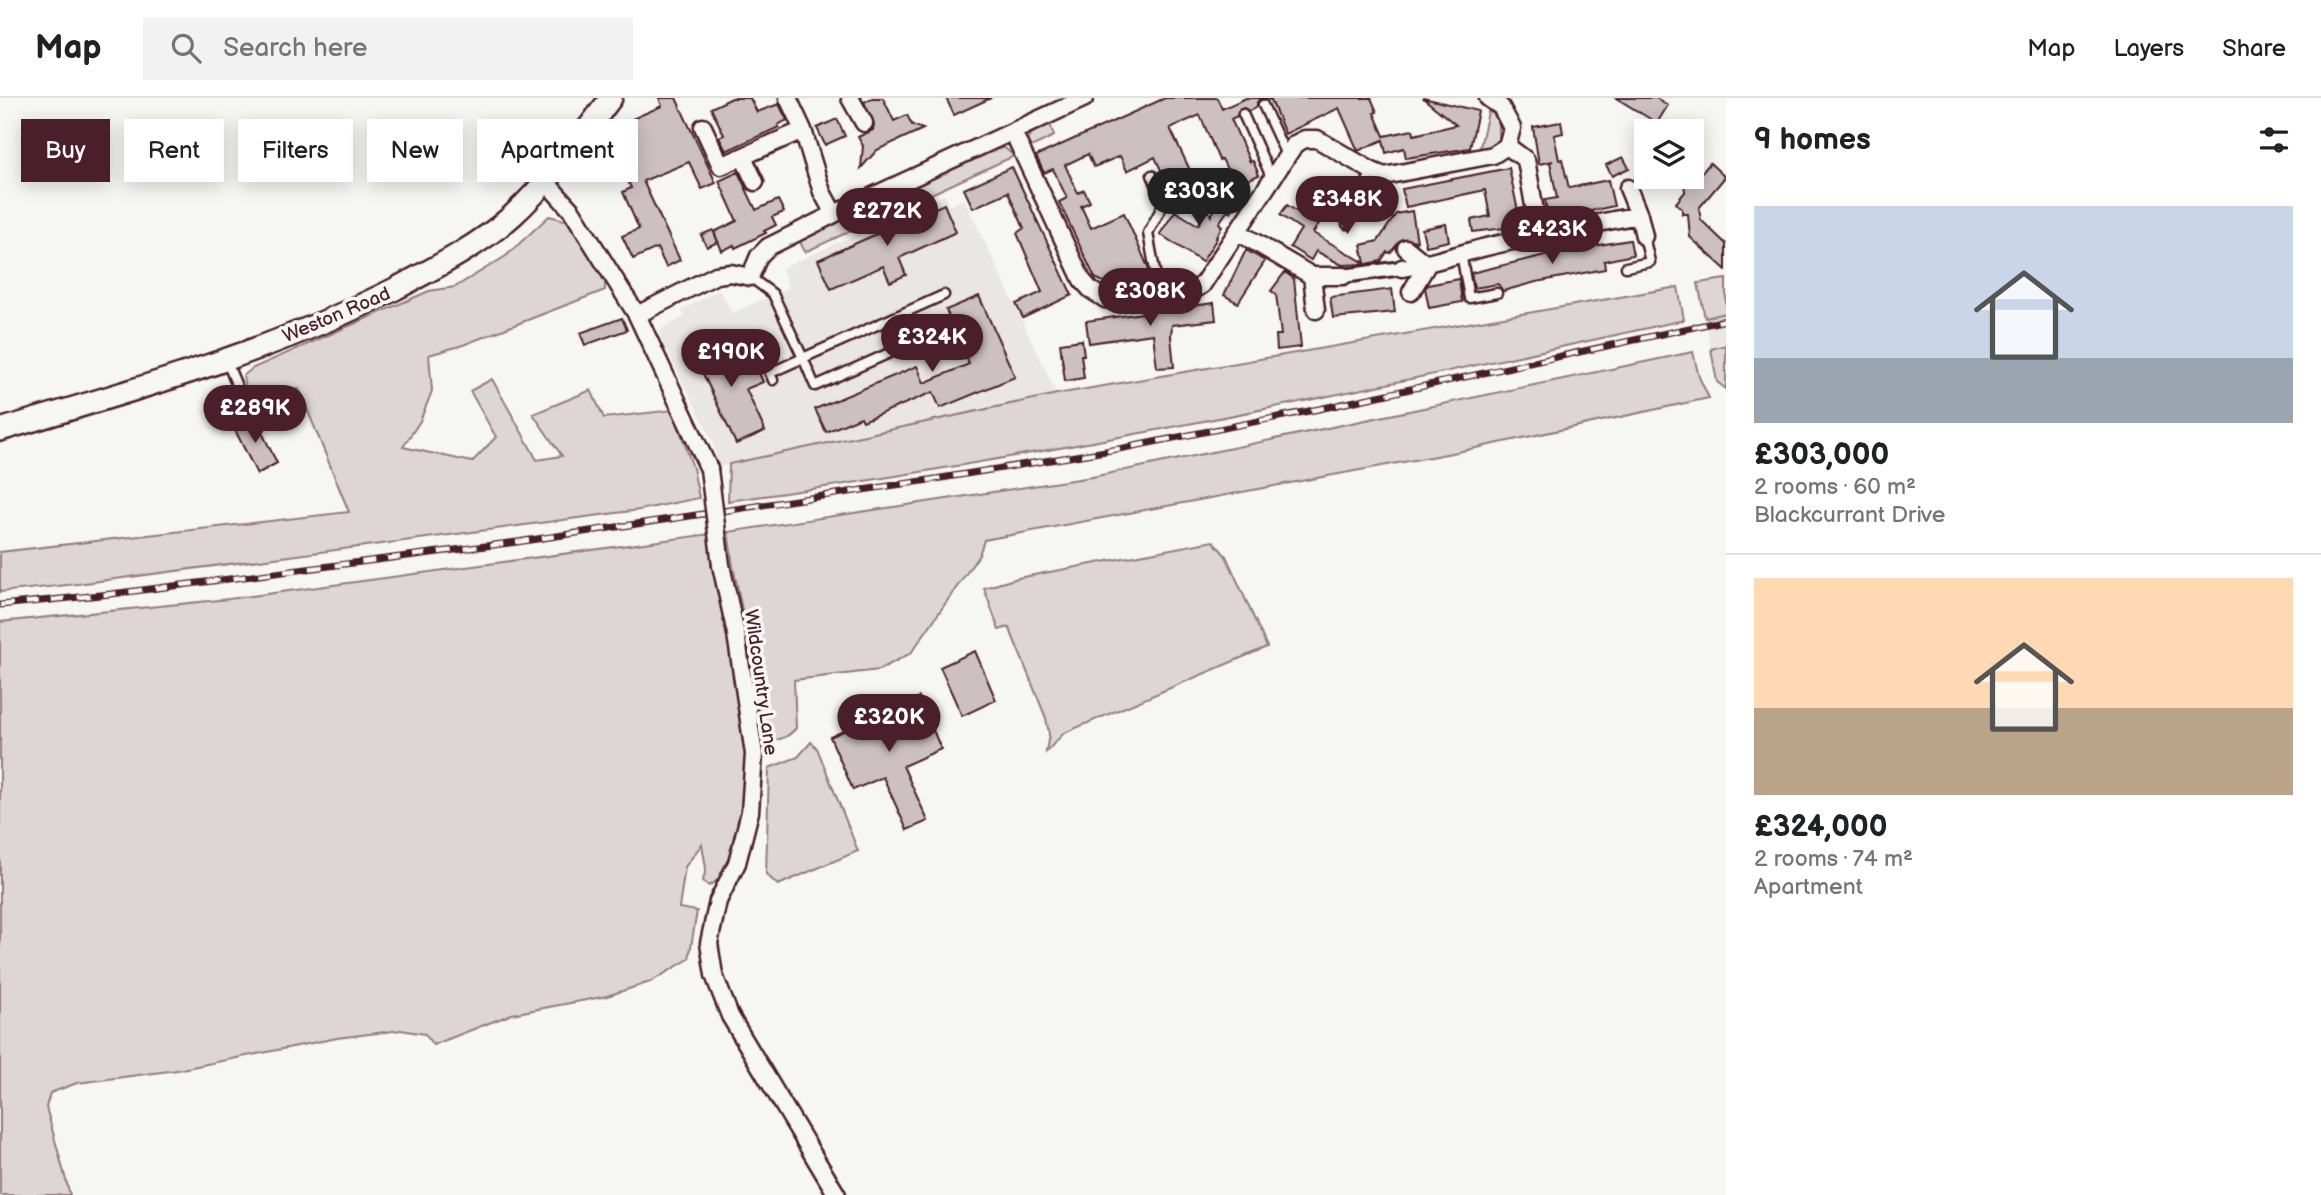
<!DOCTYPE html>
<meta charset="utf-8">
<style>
body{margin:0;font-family:"Balsamiq Sans",sans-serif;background:#f2f2f2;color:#202124;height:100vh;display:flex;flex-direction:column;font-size:26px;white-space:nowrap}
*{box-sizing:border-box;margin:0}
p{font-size:23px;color:#757577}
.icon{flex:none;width:38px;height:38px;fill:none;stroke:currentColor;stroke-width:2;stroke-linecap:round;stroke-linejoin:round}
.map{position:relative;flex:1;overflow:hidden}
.details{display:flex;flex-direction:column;background:#fff;width:595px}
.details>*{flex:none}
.hud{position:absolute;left:21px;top:21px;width:665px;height:63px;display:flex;gap:14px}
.controls{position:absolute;left:1634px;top:21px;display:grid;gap:14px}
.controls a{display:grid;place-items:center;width:70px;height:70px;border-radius:0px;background:#fff;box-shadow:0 4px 18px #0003;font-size:35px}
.price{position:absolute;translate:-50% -60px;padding:0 16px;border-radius:24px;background:#4a1f2b;color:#fff;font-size:23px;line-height:46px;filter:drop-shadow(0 2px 4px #0008)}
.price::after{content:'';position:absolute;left:50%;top:42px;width:21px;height:16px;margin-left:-10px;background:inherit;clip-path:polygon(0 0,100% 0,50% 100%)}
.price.active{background:#222;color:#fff}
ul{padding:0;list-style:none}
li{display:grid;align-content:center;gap:14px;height:371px;padding:0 28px}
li+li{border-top:2px solid #e0e0e0}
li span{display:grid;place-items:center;height:217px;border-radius:0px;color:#555}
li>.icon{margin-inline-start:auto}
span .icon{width:126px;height:126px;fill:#fffc;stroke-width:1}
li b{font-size:30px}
h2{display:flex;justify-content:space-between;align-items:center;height:84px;padding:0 28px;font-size:30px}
.chip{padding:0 24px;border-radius:0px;background:#fff;box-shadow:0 4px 18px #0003;font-size:24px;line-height:63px}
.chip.active{background:#4a1f2b;color:#fff}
header{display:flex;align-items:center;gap:42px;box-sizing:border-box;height:98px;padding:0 35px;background:#fff;border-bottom:2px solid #e0e0e0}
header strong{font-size:33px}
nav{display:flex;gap:38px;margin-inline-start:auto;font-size:24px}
.search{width:490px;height:63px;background:#f2f2f2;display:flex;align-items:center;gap:18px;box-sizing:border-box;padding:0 24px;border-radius:0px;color:#757577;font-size:26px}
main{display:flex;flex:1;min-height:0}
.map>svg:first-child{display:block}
</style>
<header>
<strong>Map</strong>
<div class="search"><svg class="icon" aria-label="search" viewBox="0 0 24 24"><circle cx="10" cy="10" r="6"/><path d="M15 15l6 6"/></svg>Search here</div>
<nav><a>Map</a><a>Layers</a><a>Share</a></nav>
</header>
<main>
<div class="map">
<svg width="1726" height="1097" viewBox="0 0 1726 1097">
<rect width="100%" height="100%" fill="#f6f6f2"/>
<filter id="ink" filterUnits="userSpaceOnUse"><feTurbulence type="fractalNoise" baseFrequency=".0143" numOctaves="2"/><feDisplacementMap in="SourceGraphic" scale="14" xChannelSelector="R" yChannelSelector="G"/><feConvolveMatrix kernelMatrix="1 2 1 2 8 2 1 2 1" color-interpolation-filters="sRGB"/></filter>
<g filter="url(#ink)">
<path fill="#e9e6e3" d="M945 97 949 108 964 101 1057 296 718 369 713 343 661 241V233L664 229 685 219 682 212 719 192 732 215 789 190 782 170Z
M1726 215V247L1711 251 1705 220Z"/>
<path fill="#ddd6d5" stroke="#947a80" stroke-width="2" d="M1488 14 1493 15 1499 25V42L1488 52 1481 53 1480 49Z
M1050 26 1054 38 1027 51C1024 35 1037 32 1050 26Z
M1005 50 1014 58 805 154 799 142 997 51Z
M549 118 569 123 605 184V192L463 247 429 257 432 293 420 323 403 349 472 364 496 339 470 293 492 281 537 362 562 358 533 316 591 292 604 320 673 312 693 370 699 400 639 412 77 486 0 494V454L349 414 299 291 248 297 243 278 253 270 429 193 455 189 506 158Z
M1726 181V215L1705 220 1698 185Z
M1678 189 1684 222C1367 292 1049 359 728 403L729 366 1057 296Z
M1726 247V291L1717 284 1711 251Z
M1693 254 1699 279 1709 300 1457 354 984 442 979 457 911 555 879 572 794 582 796 630C787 641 775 645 762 638L749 546 733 468 728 434 1092 379Z
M710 436C720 489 731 542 739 595 742 615 747 634 748 654 752 690 743 769 709 788L703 783 706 770 702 746 685 769 679 810 697 813 689 861 650 884 607 898 512 916 433 947 425 936 401 932 337 940 177 972 77 985 50 995 46 1009 70 1097H0V524L229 501Z
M1213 443 1226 458 1267 549 1064 635 1046 654 1049 636 1046 620 1009 529 999 532 984 490 1018 480Z
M811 644 817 650 858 753 778 787 766 776 769 670 798 659Z"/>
<path fill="#ccc1c0" stroke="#4a1f2b" stroke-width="2" d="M659 0H676L716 85 702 91 689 64 643 83 680 162 666 169 657 150 633 161 622 138 639 131 623 94 631 90 611 43 636 33 632 21 662 8Z
M732 0H750L757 14 779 6 787 22 778 27 779 29 726 53 719 39 724 37 711 10Z
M872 0H883L894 23 907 17 912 27 923 31 877 52 861 70 863 48 858 39 873 32 874 26 864 4Z
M946 0H991L954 17Z
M1165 0H1217L1222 11 1246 0H1371L1377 14 1374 15 1384 38 1413 32 1414 37 1456 27 1423 0 1478 13 1470 50 1406 60 1404 50 1386 55 1383 42 1358 53 1339 10 1285 36 1271 2 1261 1 1257 4V9L1249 13 1244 10H1240L1237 18 1231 21 1250 64 1253 63 1259 77 1235 87 1222 61 1219 62 1200 17 1170 30 1198 89 1174 100 1155 59 1127 73 1120 58 1094 69 1088 56 1065 67 1078 95 1084 92 1090 104 1081 108 1091 130 1124 115 1148 169 1149 174 1114 189 1095 180 1059 104 1067 100 1053 71 1044 75 1036 58Z
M1616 0H1656L1668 7 1657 25Z
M837 21 845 38 825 47 817 30Z
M1561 24 1563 35 1554 37 1559 62 1562 61 1569 90 1608 82 1614 108 1549 122 1545 102 1557 100 1550 64 1553 63 1539 66 1533 29Z
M1623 59 1629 70 1612 78 1606 67Z
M1710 65 1725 79 1699 110 1701 122 1726 146V172L1690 139 1688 116H1682V111L1676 105 1685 94 1684 82 1694 81 1695 83Z
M1012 69 1072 197 1023 220 1016 206 1042 194 1017 135 1024 130 1008 94 973 110 964 91Z
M1509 70 1521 128 1473 134 1471 122 1490 118 1485 92 1406 109 1402 91Z
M738 74 756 112 778 102 784 114 772 119 776 127 764 133 766 135 735 150 734 147 722 153 714 134 737 123 719 83Z
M1226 91 1239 99 1231 114 1228 112 1219 125 1222 128 1216 139 1217 140 1202 164 1160 136 1175 113 1198 127 1208 111 1211 118Z
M1321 99 1331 106 1313 135 1365 165 1361 147 1378 143 1396 116 1412 113 1417 143 1402 141 1390 155 1387 154 1381 163 1367 166 1342 167 1316 153 1311 162 1290 149 1301 131 1280 117 1287 107 1307 120Z
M944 106 956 134 899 160 906 177 890 184 883 168 831 191 818 162Z
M1446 126 1449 143 1426 148 1422 131Z
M713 132 718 144 707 149 701 137Z
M1630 142 1633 157 1604 163 1605 171 1536 184 1503 193 1498 186 1474 190 1471 175 1562 153Z
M1246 152 1265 163 1238 205 1224 197Z
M1285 174 1294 181 1301 249 1277 252 1276 237H1281L1276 196 1271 193Z
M1459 181 1462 204 1429 210 1425 190 1428 187Z
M1392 191 1395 214 1333 220 1330 199Z
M979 198 1015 279 940 310 933 294 863 323 861 319 826 334 815 311 917 268 924 285 969 266 946 212Z
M1214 205 1216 222 1172 227 1171 238 1174 269 1157 270 1153 236 1089 245 1086 223Z
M622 220 627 232 585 247 580 235Z
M719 234 738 276 756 268 763 284 746 291 765 333 736 346 698 265 705 254 703 242Z
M1082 242 1084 257H1081L1084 280 1065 283 1060 245Z
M254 318 277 365 257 376 233 328Z
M975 553 996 602 962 618 940 569Z
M919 599 941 651 903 668 928 723 907 732 883 679 853 692 830 639Z"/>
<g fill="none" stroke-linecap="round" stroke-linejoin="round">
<g stroke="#4a1f2b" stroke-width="13">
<path id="service" d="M1263 7 1287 59
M1243 16 1272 81
M1152 77 1164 105 1148 135 1160 200
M1347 126 1372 73
M1461 155 1469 200 1497 195
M1626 169 1650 164 1644 138
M750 179 773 196 803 260 770 275
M936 255 928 238 815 288 803 260 944 197
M226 262 239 293 223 297 232 318
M765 264 773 282"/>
</g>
<g stroke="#4a1f2b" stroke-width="18">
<path id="pedestrian" d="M1343 178 1402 170"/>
</g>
<g stroke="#4a1f2b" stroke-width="21">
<path id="minor" d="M788 0 803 32 822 94 834 116
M850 0 864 25
M1488 0 1501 9 1512 30 1507 48
M703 29 721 68 803 32
M1013 34 1082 182 1091 192 1105 201 1121 203 1188 196 1202 187 1295 46 1305 41H1317L1372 73 1384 78 1493 57 1507 48
M1507 48 1526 62 1539 136
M743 59 755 84
M546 84 572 113 637 217 709 371
M1628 90 1639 117 1644 138
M1238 134 1312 178H1343
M1406 150 1427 167 1411 194
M1402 170C1431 166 1458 156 1486 149 1537 137 1588 127 1639 117
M1312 178 1316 212
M637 217 716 177 731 175 750 179 759 158 768 149 834 116 1085 0
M721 467 736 536 754 656 750 714 737 765 718 803 709 845 714 877 730 918 837 1097"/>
</g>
<g stroke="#4a1f2b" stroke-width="26">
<path id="tertiary" d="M0 332C134 292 270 254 395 191 435 170 478 148 512 118 550 83 580 41 611 0"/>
</g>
<use href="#service" stroke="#f6f6f2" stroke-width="8"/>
<use href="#pedestrian" stroke="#f6f6f2" stroke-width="12"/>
<use href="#minor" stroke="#f6f6f2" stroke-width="16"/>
<use href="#tertiary" stroke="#f6f6f2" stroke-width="21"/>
<g stroke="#4a1f2b" stroke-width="7">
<path id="rail" d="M0 507 111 496 517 444 929 382 1124 350 1319 311 1726 222"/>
</g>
<use href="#rail" stroke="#f6f6f2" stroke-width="4.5" stroke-dasharray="13" stroke-linecap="butt"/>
<g stroke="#4a1f2b" stroke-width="21" stroke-linecap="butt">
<path id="minor-bridge" d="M709 371 721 467"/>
</g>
<use href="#minor-bridge" stroke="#f6f6f2" stroke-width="16"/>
</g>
</g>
<g text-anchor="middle" stroke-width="7" stroke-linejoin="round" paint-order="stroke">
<g font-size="19" fill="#4a1f2b" stroke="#f6f6f2">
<text transform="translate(336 216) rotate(-23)" y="7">Weston Road</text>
<text transform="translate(762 584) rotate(82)" y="7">Wildcountry Lane</text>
</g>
</g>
</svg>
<div class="controls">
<a><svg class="icon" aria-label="layers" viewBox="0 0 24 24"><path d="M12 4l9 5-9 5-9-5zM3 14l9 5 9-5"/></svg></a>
</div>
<b class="price active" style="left:1199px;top:130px">£303K</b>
<b class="price" style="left:1347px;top:138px">£348K</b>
<b class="price" style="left:887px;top:150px">£272K</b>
<b class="price" style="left:1552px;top:168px">£423K</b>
<b class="price" style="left:1150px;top:230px">£308K</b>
<b class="price" style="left:932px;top:276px">£324K</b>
<b class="price" style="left:731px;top:291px">£190K</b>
<b class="price" style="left:255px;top:347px">£289K</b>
<b class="price" style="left:889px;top:656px">£320K</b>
<div class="hud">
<a class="chip active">Buy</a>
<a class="chip">Rent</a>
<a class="chip">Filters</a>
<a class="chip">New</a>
<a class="chip">Apartment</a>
</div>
</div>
<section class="details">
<h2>9 homes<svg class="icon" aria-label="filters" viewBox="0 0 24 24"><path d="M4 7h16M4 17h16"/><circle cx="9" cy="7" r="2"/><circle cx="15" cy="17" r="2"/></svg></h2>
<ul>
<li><span style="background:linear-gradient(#c9d6e8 70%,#9aa5b1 0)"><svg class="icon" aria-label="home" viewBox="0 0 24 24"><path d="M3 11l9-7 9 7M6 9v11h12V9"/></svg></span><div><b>£303,000</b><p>2 rooms · 60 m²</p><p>Blackcurrant Drive</p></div></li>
<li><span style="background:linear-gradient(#ffd9b3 60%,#b9a48a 0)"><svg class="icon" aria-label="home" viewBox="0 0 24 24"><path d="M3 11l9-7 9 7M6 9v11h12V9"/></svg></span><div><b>£324,000</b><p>2 rooms · 74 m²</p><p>Apartment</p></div></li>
</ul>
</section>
</main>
